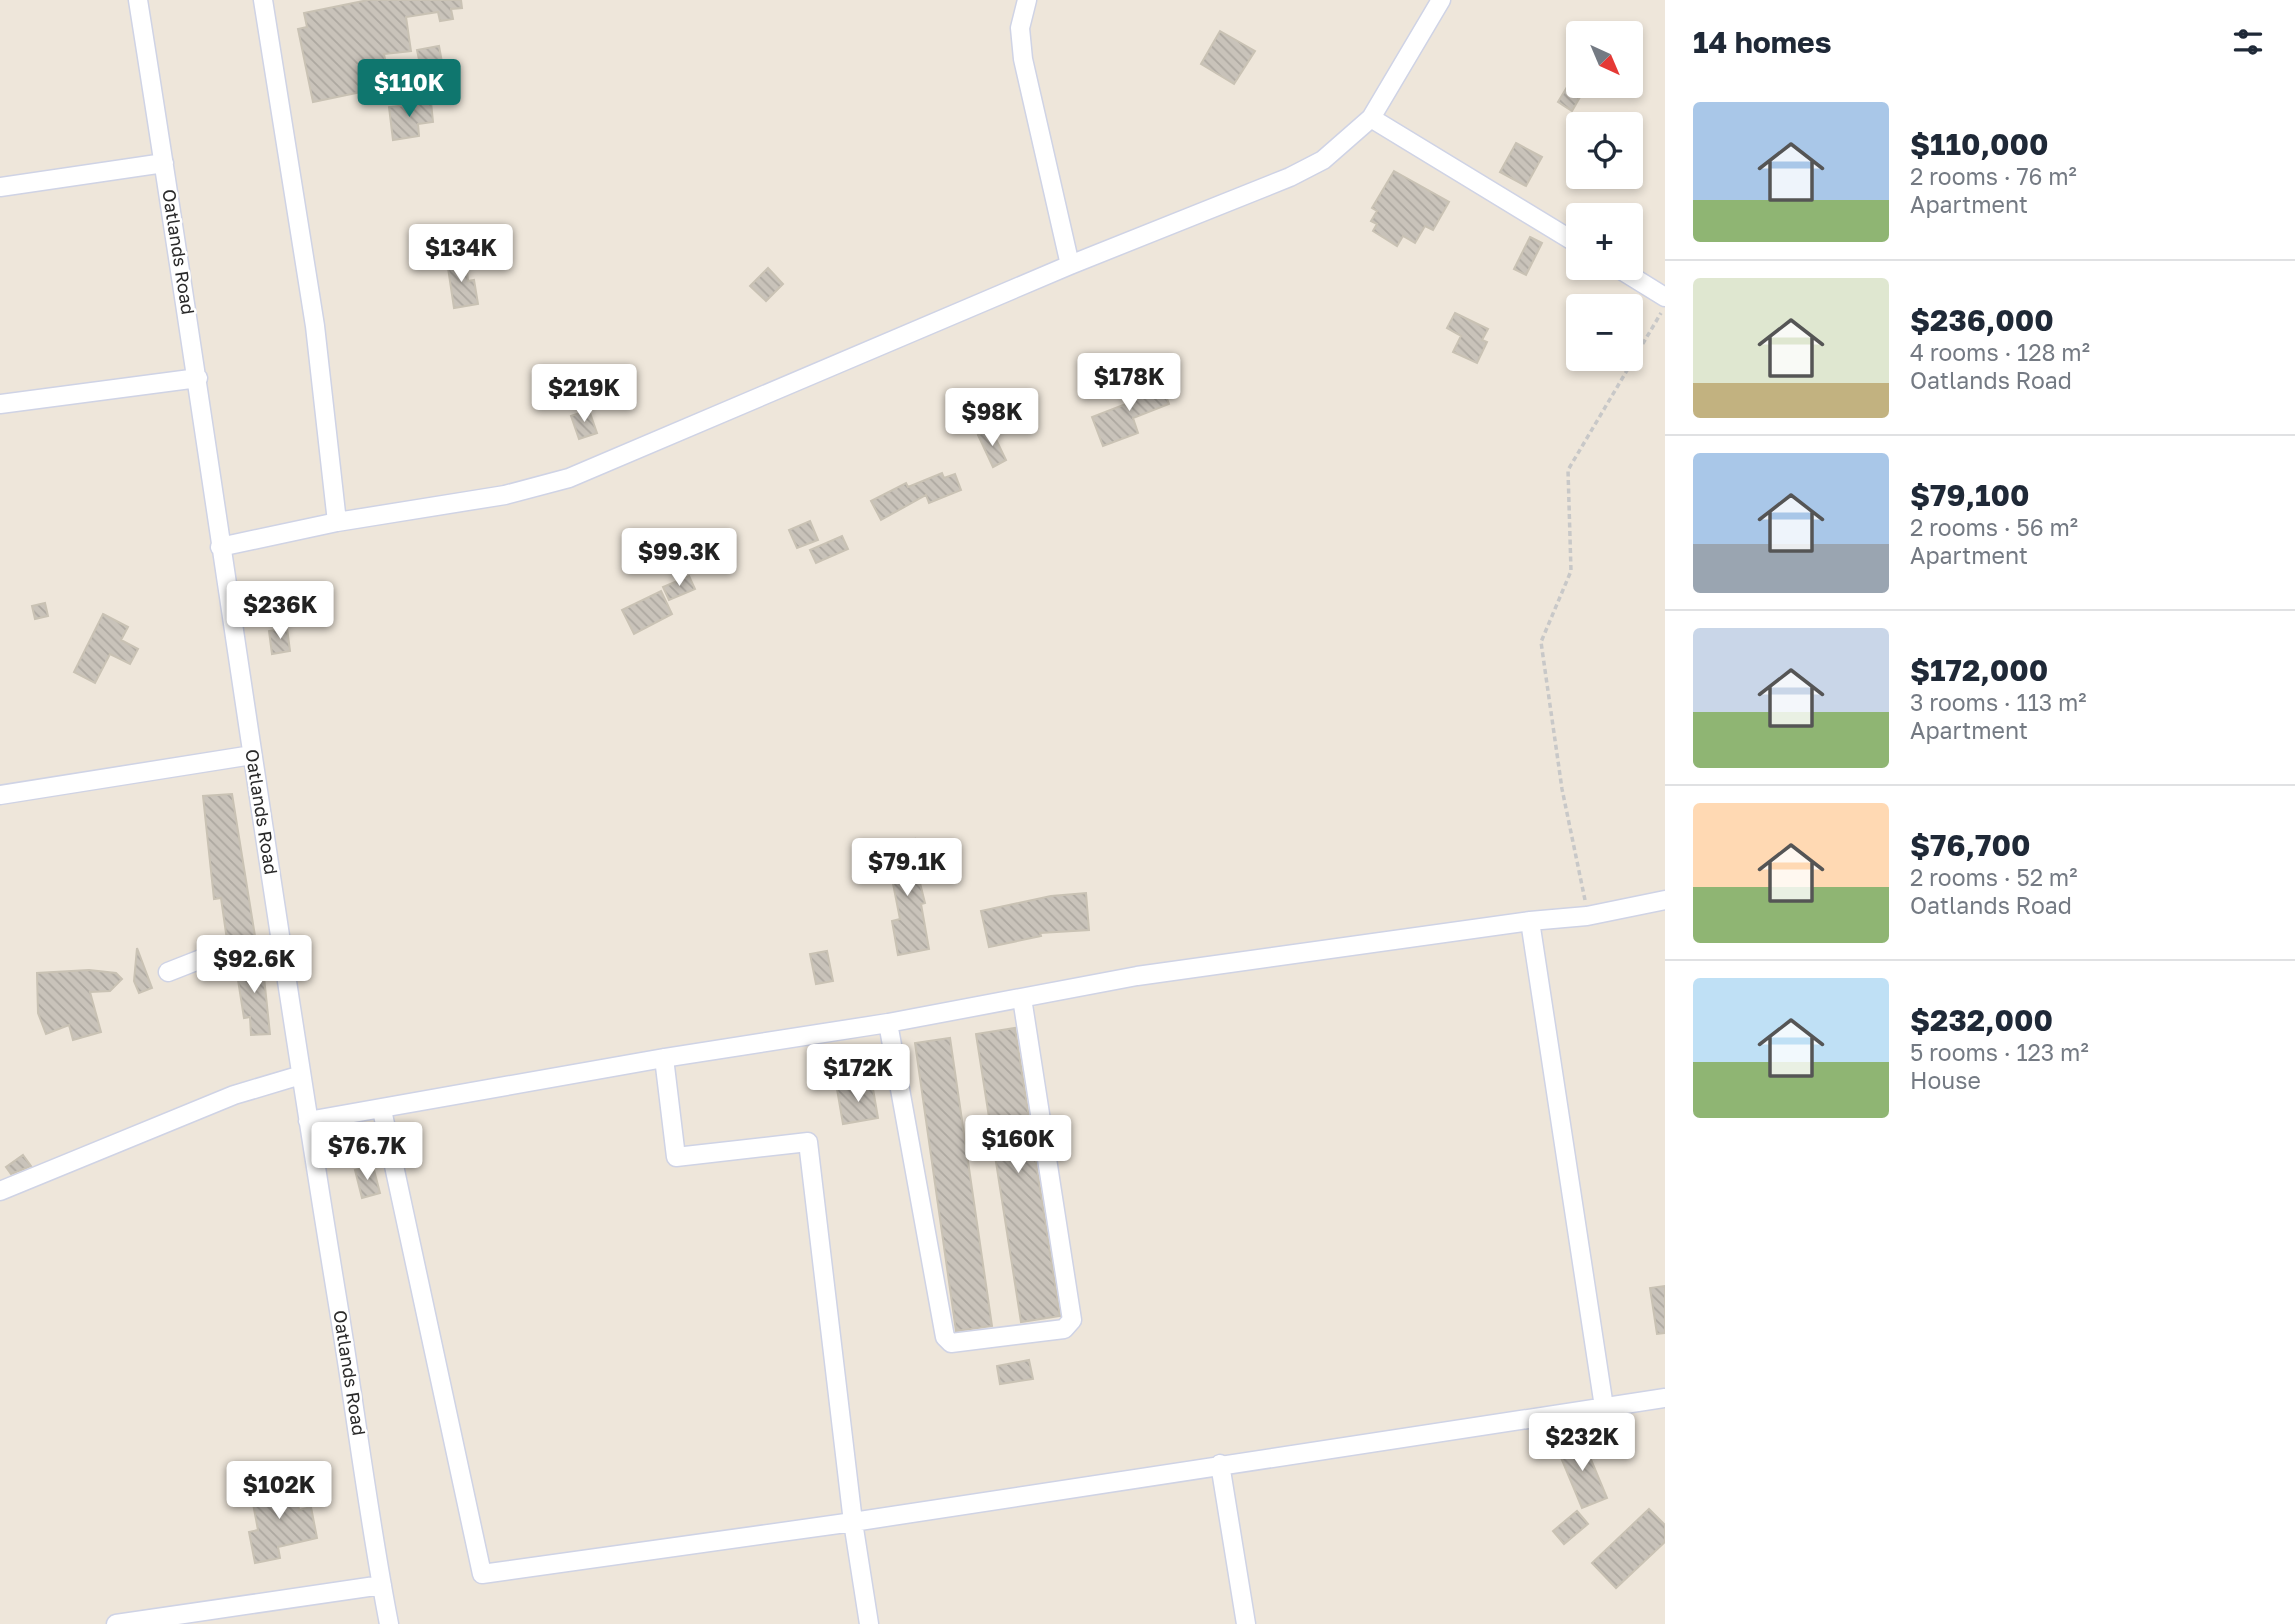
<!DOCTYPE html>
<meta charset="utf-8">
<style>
body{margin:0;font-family:"Golos Text",sans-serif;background:#f2f2f3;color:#1f2937;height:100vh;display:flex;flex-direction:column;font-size:26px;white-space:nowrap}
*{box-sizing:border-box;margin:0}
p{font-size:23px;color:#747a83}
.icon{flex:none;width:38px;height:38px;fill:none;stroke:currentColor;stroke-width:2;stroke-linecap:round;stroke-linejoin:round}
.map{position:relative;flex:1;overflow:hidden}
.drawer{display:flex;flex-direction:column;background:#fff;width:630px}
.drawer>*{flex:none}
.needle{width:46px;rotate:136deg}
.tools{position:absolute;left:1566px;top:21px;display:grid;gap:14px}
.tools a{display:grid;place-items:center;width:77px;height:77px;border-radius:7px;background:#fff;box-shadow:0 4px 10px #0003;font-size:35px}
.price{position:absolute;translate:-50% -60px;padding:0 16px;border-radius:7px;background:#fff;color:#222;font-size:23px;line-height:46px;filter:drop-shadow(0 2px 4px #0008)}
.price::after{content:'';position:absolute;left:50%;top:42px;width:21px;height:16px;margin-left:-10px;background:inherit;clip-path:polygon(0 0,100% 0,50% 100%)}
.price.selected{background:#0f766e;color:#fff}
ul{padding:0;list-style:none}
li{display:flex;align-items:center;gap:21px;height:175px;padding:0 28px}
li+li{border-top:2px solid #e0e1e3}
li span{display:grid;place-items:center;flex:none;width:196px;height:140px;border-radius:7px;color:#555}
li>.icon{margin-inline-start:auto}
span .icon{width:84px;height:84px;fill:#fffc;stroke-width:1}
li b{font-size:30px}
h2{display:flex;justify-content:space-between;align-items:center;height:84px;padding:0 28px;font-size:30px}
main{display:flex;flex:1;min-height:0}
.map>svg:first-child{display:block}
</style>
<main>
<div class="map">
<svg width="1665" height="1624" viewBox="0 0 1665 1624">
<defs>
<pattern id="building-back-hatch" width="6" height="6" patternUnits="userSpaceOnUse" patternTransform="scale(1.75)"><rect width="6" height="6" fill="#c9c3ba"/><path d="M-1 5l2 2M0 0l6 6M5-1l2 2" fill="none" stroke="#ada8a0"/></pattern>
</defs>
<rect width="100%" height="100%" fill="#eee6da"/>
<path fill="url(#building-back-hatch)" stroke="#c9c2b4" stroke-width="2" d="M368 0H461L462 8 451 9 453 19 440 21 438 12 406 17 411 51 384 54 390 86 313 102 298 29 307 27 304 13Z
M1220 31 1255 51 1234 84 1201 64Z
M439 46 446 84 425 88 417 50Z
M1570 82 1584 90 1572 111 1558 102Z
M431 102 433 122 418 124 419 136 393 140 389 107Z
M1516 143 1542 157 1526 186 1500 172Z
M1394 171 1449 202 1433 230 1425 226 1415 243 1403 236 1397 246 1373 231 1377 224 1371 221 1377 211 1372 208Z
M1530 237 1542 243 1526 275 1514 269Z
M466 258 468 281 474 280 478 304 454 308 447 261Z
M768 268 783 284 766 301 750 286Z
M1455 313 1488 329 1482 340 1487 342 1477 363 1453 352 1461 336 1447 328Z
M1160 380 1169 404 1133 418 1138 433 1103 446 1092 417 1126 404 1122 394Z
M589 410 597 433 579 439 571 416Z
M991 429 1006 460 993 467 978 435Z
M942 473 944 478 955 474 961 490 929 503 926 495 881 520 871 501 906 483 908 487Z
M810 521 818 540 797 548 789 530Z
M842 536 848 549 816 563 810 550Z
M689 576 695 589 669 600 663 587Z
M661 591 672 614 634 634 622 610Z
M45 603 48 616 35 619 32 606Z
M103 614 128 627 121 640 138 649 130 664 110 654 95 683 74 672Z
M287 628 290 651 272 654 269 631Z
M232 794 255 936 227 940 221 898 214 899 203 796Z
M915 839V863L925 903 921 904 929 949 898 955 892 921 900 919 885 843Z
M1086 893 1089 930 1040 933 1041 936 989 947 981 911 1051 896Z
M137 948 152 988 139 993 134 981Z
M827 951 833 981 816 984 810 954Z
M262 958 270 1034 251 1035 250 1017 244 1018 235 961Z
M89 970 116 973 122 979 110 991 90 992 101 1032 73 1040 69 1025 46 1034 38 1013 37 973Z
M1015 1028 1060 1316 1021 1322 976 1034Z
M950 1038 992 1326 956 1331 915 1043Z
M872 1083 878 1118 843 1124 837 1089Z
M23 1155 31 1166 11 1174 6 1167Z
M373 1166 380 1193 362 1198 355 1170Z
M1665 1286V1333L1657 1334 1650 1288Z
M1029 1360 1033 1379 1000 1384 997 1366Z
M1582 1438 1607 1498 1582 1508 1557 1448Z
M276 1483 277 1490 295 1486 299 1510 311 1507 317 1538 278 1547 280 1558 255 1563 249 1532 258 1530 250 1488Z
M1649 1509 1665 1525V1542L1616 1588 1592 1563Z
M1577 1511 1588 1524 1564 1544 1553 1531Z"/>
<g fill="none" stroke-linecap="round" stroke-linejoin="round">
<g stroke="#cfd3e5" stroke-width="21">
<path id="minor" d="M138 0C207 432 266 866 337 1298 355 1406 368 1516 389 1624
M263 0 315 326 337 522
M1027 0 1020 28 1023 59 1070 265
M1371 118 1578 244
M0 187 164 163
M1618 268 1665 297
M0 404 198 378
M220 547 337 522 505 495 569 478 1070 265 1290 177 1323 160 1371 118 1441 0
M0 795 252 755
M1530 921 1604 1407
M168 972 219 952 281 944
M888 1023 945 1337 951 1343 1064 1329 1072 1320 1022 998
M664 1058 676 1157 808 1142 853 1522 869 1624
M382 1110 482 1574 853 1522 1665 1398
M308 1121 664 1058 888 1023 1137 976 1530 921 1587 916 1665 900
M0 1191 234 1095 301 1075
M1220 1464 1246 1624
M116 1624 382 1585"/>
</g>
<path stroke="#c8c8c8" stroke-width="3.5" stroke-dasharray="5 3.5" stroke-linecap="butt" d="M1585 900 1562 789 1541 642 1571 571 1568 470 1661 313"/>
<use href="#minor" stroke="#fff" stroke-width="18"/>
</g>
<g text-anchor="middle" stroke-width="5" stroke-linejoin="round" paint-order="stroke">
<g font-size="18" fill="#2a2a2a" stroke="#fff">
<text transform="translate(178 252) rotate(81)" y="6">Oatlands Road</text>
<text transform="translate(261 812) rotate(81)" y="6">Oatlands Road</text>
<text transform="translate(349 1373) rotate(81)" y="6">Oatlands Road</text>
</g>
</g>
</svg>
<div class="tools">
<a><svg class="needle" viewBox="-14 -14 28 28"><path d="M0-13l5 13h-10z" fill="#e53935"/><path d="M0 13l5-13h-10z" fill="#747a83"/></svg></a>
<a><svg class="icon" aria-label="locate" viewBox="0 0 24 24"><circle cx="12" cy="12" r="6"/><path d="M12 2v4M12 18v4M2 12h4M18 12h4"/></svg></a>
<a>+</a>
<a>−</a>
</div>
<b class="price selected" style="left:409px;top:119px">$110K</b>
<b class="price" style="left:461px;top:284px">$134K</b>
<b class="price" style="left:1129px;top:413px">$178K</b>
<b class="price" style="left:584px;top:424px">$219K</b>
<b class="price" style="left:992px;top:448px">$98K</b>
<b class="price" style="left:679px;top:588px">$99.3K</b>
<b class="price" style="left:280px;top:641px">$236K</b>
<b class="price" style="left:907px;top:898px">$79.1K</b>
<b class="price" style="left:254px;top:995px">$92.6K</b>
<b class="price" style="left:858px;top:1104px">$172K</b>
<b class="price" style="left:1018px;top:1175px">$160K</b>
<b class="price" style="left:367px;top:1182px">$76.7K</b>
<b class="price" style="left:1582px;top:1473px">$232K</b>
<b class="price" style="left:279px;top:1521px">$102K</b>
</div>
<section class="drawer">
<h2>14 homes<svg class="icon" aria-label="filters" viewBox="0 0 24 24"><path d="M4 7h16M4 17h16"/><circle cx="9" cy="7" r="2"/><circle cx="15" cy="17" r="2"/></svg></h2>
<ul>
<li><span style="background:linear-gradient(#a9c7e8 70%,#8fb573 0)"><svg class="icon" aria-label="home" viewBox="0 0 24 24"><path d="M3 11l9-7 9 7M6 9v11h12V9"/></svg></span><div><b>$110,000</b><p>2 rooms · 76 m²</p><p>Apartment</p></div></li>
<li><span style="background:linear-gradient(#dfe7d0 75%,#c2b280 0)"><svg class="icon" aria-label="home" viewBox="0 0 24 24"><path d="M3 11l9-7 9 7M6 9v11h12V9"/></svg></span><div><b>$236,000</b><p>4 rooms · 128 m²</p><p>Oatlands Road</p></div></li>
<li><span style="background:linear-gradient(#a9c7e8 65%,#9aa5b1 0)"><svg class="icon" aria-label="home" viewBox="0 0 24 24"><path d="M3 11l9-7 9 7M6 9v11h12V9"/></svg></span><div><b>$79,100</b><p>2 rooms · 56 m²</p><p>Apartment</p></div></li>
<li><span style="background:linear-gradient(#c9d6e8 60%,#8fb573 0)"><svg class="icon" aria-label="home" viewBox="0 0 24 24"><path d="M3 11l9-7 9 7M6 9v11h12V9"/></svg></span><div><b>$172,000</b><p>3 rooms · 113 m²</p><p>Apartment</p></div></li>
<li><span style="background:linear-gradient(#ffd9b3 60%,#8fb573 0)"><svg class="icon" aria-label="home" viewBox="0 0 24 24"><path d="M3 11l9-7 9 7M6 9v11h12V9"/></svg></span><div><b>$76,700</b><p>2 rooms · 52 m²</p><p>Oatlands Road</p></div></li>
<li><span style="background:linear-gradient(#bfe0f5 60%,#8fb573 0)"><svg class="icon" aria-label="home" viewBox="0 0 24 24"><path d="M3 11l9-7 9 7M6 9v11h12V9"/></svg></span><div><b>$232,000</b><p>5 rooms · 123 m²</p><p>House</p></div></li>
</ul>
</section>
</main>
